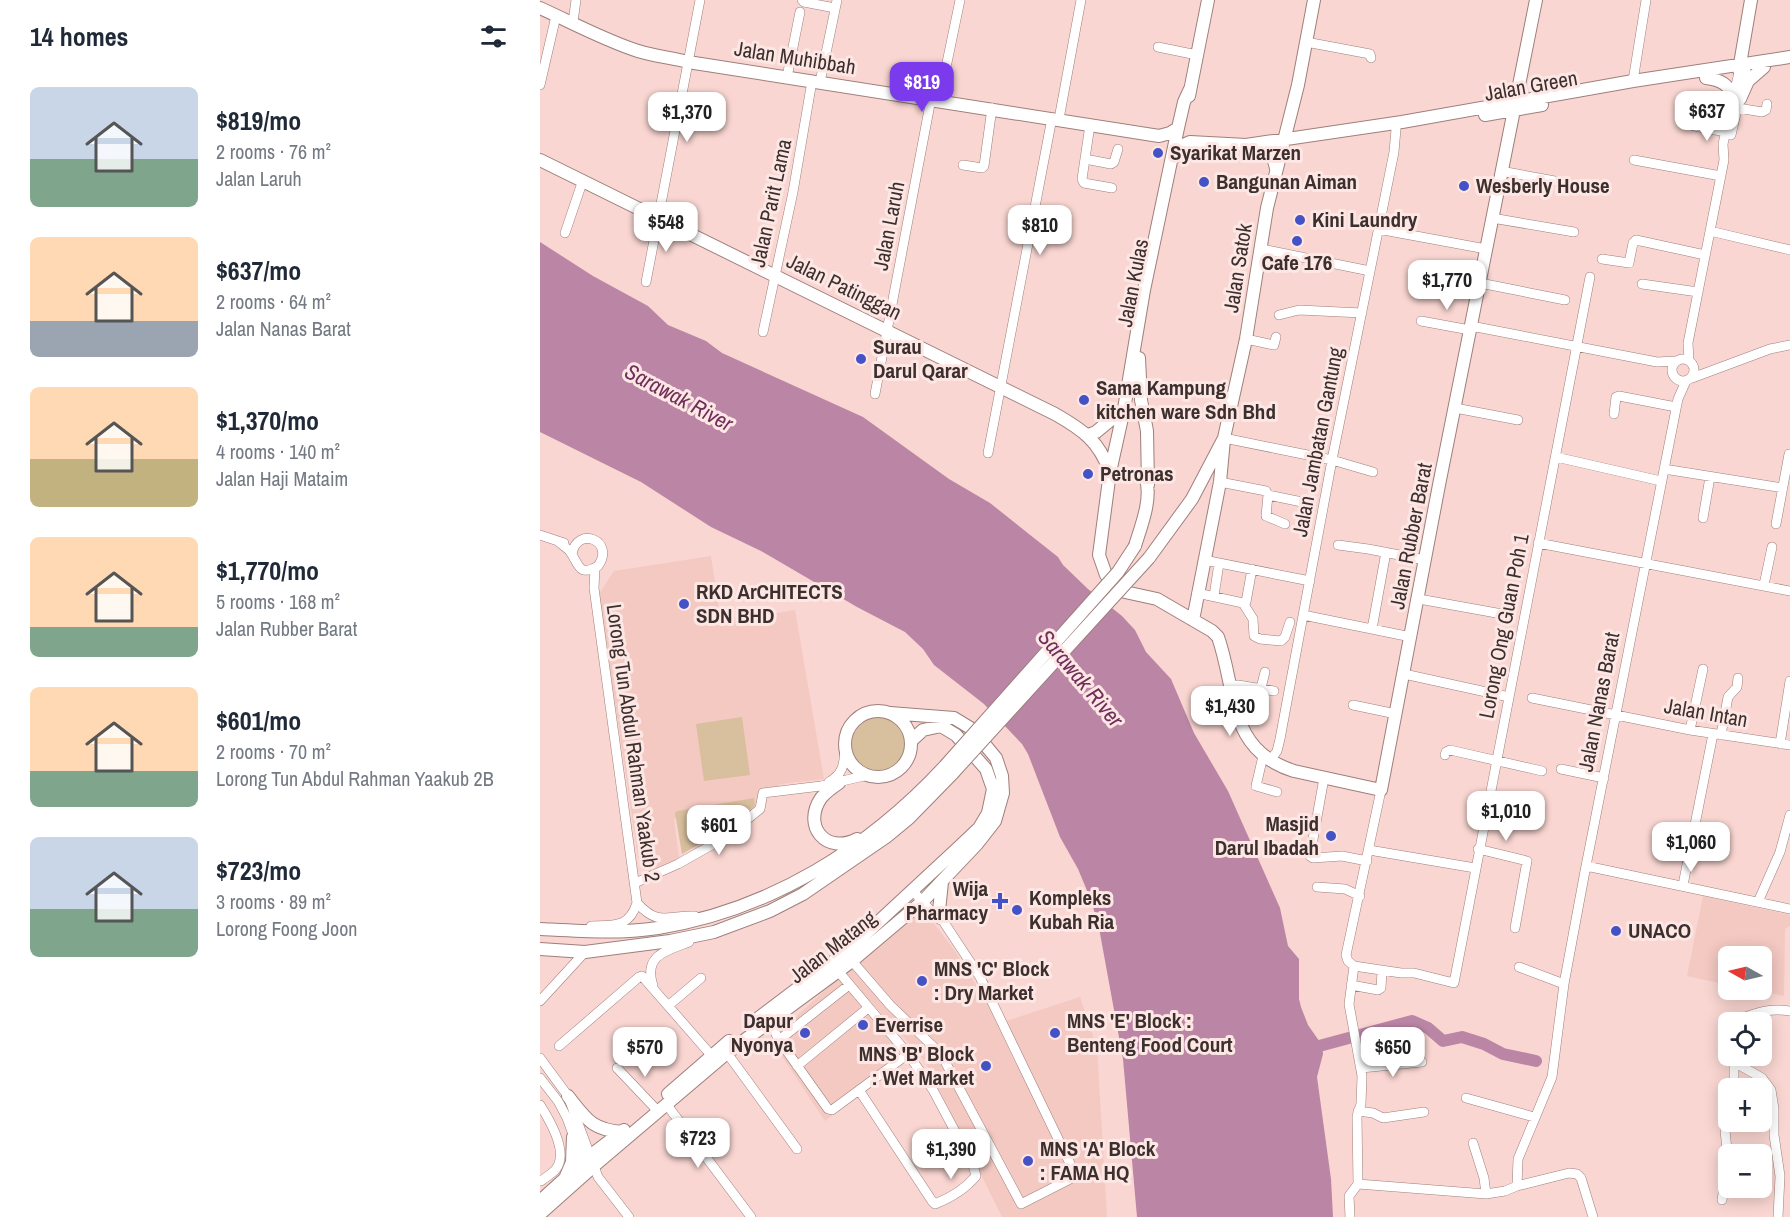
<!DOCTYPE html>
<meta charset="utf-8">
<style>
body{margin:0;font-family:"Archivo Narrow",sans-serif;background:#f2f2f3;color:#1f2937;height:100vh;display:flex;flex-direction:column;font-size:22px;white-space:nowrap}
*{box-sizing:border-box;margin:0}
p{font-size:20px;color:#747a83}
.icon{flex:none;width:33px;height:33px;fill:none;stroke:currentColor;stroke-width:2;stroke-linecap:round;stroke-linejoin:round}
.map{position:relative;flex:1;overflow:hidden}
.panel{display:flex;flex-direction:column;background:#fff;width:540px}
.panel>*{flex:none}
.needle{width:39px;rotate:278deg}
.fabs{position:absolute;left:1178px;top:946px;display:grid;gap:12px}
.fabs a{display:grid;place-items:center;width:54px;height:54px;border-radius:9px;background:#fff;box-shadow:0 3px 15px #0003;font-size:30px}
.price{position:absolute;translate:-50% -51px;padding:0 14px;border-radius:12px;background:#fff;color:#222;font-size:20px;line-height:39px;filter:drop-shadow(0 2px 3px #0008)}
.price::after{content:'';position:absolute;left:50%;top:36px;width:18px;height:14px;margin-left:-9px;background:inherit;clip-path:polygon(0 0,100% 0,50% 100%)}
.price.active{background:#7c3aed;color:#fff}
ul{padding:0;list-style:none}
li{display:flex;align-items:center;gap:18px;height:150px;padding:0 30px}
li span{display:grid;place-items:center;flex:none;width:168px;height:120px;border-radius:9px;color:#555}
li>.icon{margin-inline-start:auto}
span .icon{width:72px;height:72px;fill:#fffc;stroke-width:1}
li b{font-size:26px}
h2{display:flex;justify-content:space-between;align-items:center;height:72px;padding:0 30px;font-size:26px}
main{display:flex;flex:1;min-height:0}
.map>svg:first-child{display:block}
</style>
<main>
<section class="panel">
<h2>14 homes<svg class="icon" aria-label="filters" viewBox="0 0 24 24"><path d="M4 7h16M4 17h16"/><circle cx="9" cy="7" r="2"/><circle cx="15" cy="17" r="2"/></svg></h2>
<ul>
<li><span style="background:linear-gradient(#c9d6e8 60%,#7fa58c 0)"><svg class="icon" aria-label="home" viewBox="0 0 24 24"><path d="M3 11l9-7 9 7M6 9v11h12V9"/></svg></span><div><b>$819/mo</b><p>2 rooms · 76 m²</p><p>Jalan Laruh</p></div></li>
<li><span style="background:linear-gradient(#ffd9b3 70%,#9aa5b1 0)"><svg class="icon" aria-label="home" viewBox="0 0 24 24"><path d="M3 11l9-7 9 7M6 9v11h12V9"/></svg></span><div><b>$637/mo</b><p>2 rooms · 64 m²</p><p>Jalan Nanas Barat</p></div></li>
<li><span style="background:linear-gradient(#ffd9b3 60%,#c2b280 0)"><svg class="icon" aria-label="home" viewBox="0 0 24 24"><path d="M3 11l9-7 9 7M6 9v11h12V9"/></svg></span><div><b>$1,370/mo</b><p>4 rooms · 140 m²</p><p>Jalan Haji Mataim</p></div></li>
<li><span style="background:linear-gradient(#ffd9b3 75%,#7fa58c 0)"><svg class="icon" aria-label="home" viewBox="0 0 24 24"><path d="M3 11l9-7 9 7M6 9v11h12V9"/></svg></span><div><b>$1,770/mo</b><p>5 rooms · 168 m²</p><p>Jalan Rubber Barat</p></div></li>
<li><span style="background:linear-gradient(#ffd9b3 70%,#7fa58c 0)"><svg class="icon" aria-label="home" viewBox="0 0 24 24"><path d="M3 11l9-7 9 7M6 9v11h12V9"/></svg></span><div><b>$601/mo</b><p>2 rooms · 70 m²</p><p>Lorong Tun Abdul Rahman Yaakub 2B</p></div></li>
<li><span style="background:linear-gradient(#c9d6e8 60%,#7fa58c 0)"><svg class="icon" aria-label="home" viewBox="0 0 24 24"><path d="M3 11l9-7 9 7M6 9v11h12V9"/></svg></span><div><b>$723/mo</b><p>3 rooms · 89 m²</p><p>Lorong Foong Joon</p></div></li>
</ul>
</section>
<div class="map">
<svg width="1250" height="1217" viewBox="0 0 1250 1217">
<rect width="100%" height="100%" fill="#f9d6d1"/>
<path fill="#f3c9c2" d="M171 556 181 622 255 610 284 779 241 784 221 801 212 806 134 819 139 858 110 871 98 857 59 594 74 571Z
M1163 896 1250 915V926L1245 929 1244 996 1215 990H1221V957H1188V985L1147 976Z
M382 908 415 951 460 1023 540 997 557 1048 567 1217H462L385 1061 304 972Z
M300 976 370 1058 285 1121 231 1040Z"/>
<path fill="#d8bf9e" d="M202 717 210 775 164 781 156 724Z
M311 744a27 27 0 1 1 54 0a27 27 0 1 1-54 0Z
M214 798 215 806 177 834 142 854 135 813 137 811Z"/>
<path fill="#bb85a6" d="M0 242 53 276 108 306 128 325 166 341 182 353 323 417 409 479 450 503 518 557 523 565 548 589 582 616 595 630 606 652 631 679 654 733 688 791 740 908 748 946 759 959V999L761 1007 768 1025 782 1045 783 1054 777 1077 791 1179 793 1217H597L583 1059 559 928 551 900 538 869 520 837 488 754 482 744 444 704 394 665 383 649 365 632 317 607 221 551 171 527 101 482 0 432Z"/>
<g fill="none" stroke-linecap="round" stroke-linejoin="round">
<path stroke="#bb85a6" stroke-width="12" d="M768 1049 872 1021 888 1028 903 1041 922 1037 944 1044 963 1054 996 1061"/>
<g stroke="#9f7f7b" stroke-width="10">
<path id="minor" d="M262 0 264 2 295 8
M33 22 36 0
M766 42 830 54 831 58
M618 47 657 55
M247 77 260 12
M1093 81 1106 0
M280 82 297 0
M0 85 16 16
M399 101 420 0
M1198 108 1222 112 1226 110 1227 104
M519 119 541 0
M550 125 542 179 544 183 572 188
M1154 126 1186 132
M1191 135 1206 70
M545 159 571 164 574 162 578 149
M1094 160 1181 176
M423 165 442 168 444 166 452 108
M961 171 1053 188
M952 218 1034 232
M838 229 946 249
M1170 231 1250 250
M25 233 43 180
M722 249 830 271
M1062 259 1089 263 1093 243 1096 240 1165 255
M106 282 160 0
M940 283 1025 300
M1102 284 1158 292
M739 315 759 310 822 313
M881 321 930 330
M931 326 1117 362 1136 361
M223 332 253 192 272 81
M706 339 734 345 736 337
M1132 370a11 11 0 1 1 22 0a11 11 0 1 1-22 0Z
M1149 360 1148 343 1184 160 1183 144 1199 72
M1152 378 1230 349 1250 345
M335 394 391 99
M915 408 978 420
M1074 414 1076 397 1079 396 1136 407
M684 438 792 460 833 472
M448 453 512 118
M1016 457 1121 481
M1124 469 1243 488
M680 482 726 491 728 495 726 516 745 524
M728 495 762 502
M1163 518 1170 477
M1236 524 1249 454
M0 535 24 543
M19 542C23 546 29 549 31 553 39 565 39 577 58 566 76 541 37 525 32 554
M998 543 1250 591
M798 545 828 549 885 560
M664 560 770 581
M1224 585 1232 547
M657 593 703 603 706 602 712 569
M674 596 679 563
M879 599 962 614
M703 603 713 619 714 636 720 639 741 641 745 637 750 622
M763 615 871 637
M832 629 846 552
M864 674 969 697
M690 686 698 685 734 691
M721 688 725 672
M992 698 1150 730 1250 745
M813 705 856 714
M1150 730 1163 669
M1181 735 1188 697 1197 687 1198 678
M1240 744 1250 681
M905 755 906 752 910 750 1002 771
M723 756 716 786 737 792
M730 761 737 751 740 739 792 460 854 152 856 129
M1021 769 1064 778
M784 778 770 856 773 858 802 856 827 861
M289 782C303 774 304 765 305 749
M938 849 987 861 975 928
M829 850 935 868
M1046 866 1250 909
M95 883 138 864 184 838 220 809 223 793 281 786 328 775
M1143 885 1173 734
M777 887 805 889 820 896
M1218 902 1240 852 1250 815
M97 903C119 927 127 915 155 916
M51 926C74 925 89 928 97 903L54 588 55 568
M312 961 350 1005 401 1054 481 1204 536 1176 440 977 403 921 397 918 373 891
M814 966 861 973H874L914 983 1050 277
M814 966 809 1004 822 1076 821 1104 817 1116 818 1184
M814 966 808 961 806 955 841 790
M979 967 1024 984
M811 985 838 990 841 988 842 971
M113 986C103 955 126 951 149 942
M0 1001 45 952
M128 1006 161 978
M229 1020 239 1040 288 1109 292 1110 368 1054 298 971
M1199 1023 1200 1019C1218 1012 1231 1008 1250 1011
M239 1040 309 985
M19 1046 99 977 102 976 171 1055
M187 1053 257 1149
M0 1058 28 1096 58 1177 89 1217
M1194 1062 1222 1078 1231 1090 1234 1109V1135L1240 1176 1238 1217
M257 1066 328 1008
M77 1068 114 1107
M821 1068 882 1062
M0 1078 18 1101 27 1118 45 1167
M1192 1089 1194 1078V1058
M319 1090 392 1201 395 1204C410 1198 426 1188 436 1176L433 1165 393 1090 368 1054
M926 1098 994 1117
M0 1105C9 1119 29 1152 16 1169 13 1173 6 1177 1 1181
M127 1105 211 1217
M818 1111 833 1113 843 1118 884 1112
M933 1143 944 1178 946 1194
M977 1186 978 1159 1012 1077 1024 984 1045 871 1135 414 1138 399 1146 381
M1182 1200 1188 1160 1185 1130 1188 1108
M810 1217 809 1196 818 1184 946 1194 965 1191 977 1186 1029 1173 1037 1174 1041 1178 1053 1217"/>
</g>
<g stroke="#9f7f7b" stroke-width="14">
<path id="major" d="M0 8C33 23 64 40 98 51 114 56 132 58 148 62L619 136 630 133 638 128
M1199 70 1211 0
M1166 78C1181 80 1189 84 1194 99
M650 89 644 102 638 128 604 290 584 409 570 472 559 555 566 575 574 585 585 592 617 599 672 631 678 637C697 691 687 750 754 771L841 790 899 485 996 0
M649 96 668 0
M1200 99 1208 81 1224 67
M945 115 1002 105
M710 146C725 149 734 153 736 169
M637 156 641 146 650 142 706 145 862 122 1093 81 1250 57
M0 160 515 414C543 430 559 441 570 472
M599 358 601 400 607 431 608 485
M548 435 556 432 584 409
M595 546C601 526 612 500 606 479
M609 558 652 499 684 438 706 339 727 208 758 85 774 0
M653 620 680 482 684 439
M305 744a33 33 0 1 1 66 0a33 33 0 1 1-66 0Z
M299 783C293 787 286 792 281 798 262 826 286 855 317 839
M399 911 402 882
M0 929C39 931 79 934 118 928 231 910 329 848 405 766
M0 949 45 952 130 941 174 932 230 911 263 894 346 837 369 818 413 773
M217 1019 307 951 417 849 439 828 448 813 453 789 446 769 416 735 401 726 383 730 371 741
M128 1094 189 1041
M28 1096C46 1119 52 1130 83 1132
M26 1176 32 1162 33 1137
M0 1201 51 1155 84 1130
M0 1214 55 1165 187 1053 312 961 383 901 437 844 455 821 463 793 462 776 456 758 432 729 414 718 350 713"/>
</g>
<use href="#minor" stroke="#fff" stroke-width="9"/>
<use href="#major" stroke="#fff" stroke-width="12"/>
<g stroke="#9f7f7b" stroke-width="14" stroke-linecap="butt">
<path id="major-bridge" d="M405 766 578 572 595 546
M413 773 609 558"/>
</g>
<use href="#major-bridge" stroke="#fff" stroke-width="12"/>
</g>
<g fill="#4452c6" stroke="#fce7e4" stroke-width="2">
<circle cx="618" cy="153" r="6"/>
<circle cx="664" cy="182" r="6"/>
<circle cx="924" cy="186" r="6"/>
<circle cx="760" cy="220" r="6"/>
<circle cx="757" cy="241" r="6"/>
<circle cx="321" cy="359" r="6"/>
<circle cx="544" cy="400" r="6"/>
<circle cx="548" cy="474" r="6"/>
<circle cx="144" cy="604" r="6"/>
<circle cx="791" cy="836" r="6"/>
<path d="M457 892h6v6h6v6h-6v6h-6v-6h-6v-6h6z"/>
<circle cx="477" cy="910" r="6"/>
<circle cx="1076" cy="931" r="6"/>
<circle cx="382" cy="981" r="6"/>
<circle cx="323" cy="1025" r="6"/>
<circle cx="265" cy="1033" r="6"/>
<circle cx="515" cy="1033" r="6"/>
<circle cx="446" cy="1066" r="6"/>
<circle cx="488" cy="1161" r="6"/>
</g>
<g text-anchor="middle" stroke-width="6" stroke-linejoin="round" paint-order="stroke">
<g font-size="21" fill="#3c2f2d" stroke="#fce7e4">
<text transform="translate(255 58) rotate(9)" y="7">Jalan Muhibbah</text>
<text transform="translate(991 86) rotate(-10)" y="7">Jalan Green</text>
<text transform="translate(231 203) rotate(-78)" y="7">Jalan Parit Lama</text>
<text transform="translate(349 226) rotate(-79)" y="7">Jalan Laruh</text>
<text transform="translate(698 268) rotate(-81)" y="7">Jalan Satok</text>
<text transform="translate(593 283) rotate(-79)" y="7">Jalan Kulas</text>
<text transform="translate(304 287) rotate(26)" y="7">Jalan Patinggan</text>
<text transform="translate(778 442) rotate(-79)" y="7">Jalan Jambatan Gantung</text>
<text transform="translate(871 536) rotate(-79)" y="7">Jalan Rubber Barat</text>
<text transform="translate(964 626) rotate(-79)" y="7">Lorong Ong Guan Poh 1</text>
<text transform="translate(1059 702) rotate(-79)" y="7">Jalan Nanas Barat</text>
<text transform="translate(1166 713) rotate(10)" y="7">Jalan Intan</text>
<text transform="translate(93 743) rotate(82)" y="7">Lorong Tun Abdul Rahman Yaakub 2</text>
<text transform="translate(293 947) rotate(-38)" y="7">Jalan Matang</text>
</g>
<g font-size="21" font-weight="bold" fill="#3c2f2d" stroke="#fce7e4" text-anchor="start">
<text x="630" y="160">Syarikat Marzen</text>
<text x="676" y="189">Bangunan Aiman</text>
<text x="936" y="193">Wesberly House</text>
<text x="772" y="227">Kini Laundry</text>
<text x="757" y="270" text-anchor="middle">Cafe 176</text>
<text x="333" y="354">Surau<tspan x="333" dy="24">Darul Qarar</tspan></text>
<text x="556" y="395">Sama Kampung<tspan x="556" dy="24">kitchen ware Sdn Bhd</tspan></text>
<text x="560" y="481">Petronas</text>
<text x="156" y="599">RKD ArCHITECTS<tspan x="156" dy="24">SDN BHD</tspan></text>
<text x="779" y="831" text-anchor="end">Masjid<tspan x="779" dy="24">Darul Ibadah</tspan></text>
<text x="448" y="896" text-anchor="end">Wija<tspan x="448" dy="24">Pharmacy</tspan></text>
<text x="489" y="905">Kompleks<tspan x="489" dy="24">Kubah Ria</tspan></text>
<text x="1088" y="938">UNACO</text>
<text x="394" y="976">MNS 'C' Block<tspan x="394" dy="24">: Dry Market</tspan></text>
<text x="253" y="1028" text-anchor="end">Dapur<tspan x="253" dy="24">Nyonya</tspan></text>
<text x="527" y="1028">MNS 'E' Block :<tspan x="527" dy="24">Benteng Food Court</tspan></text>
<text x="335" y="1032">Everrise</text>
<text x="434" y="1061" text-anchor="end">MNS 'B' Block<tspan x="434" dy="24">: Wet Market</tspan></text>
<text x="500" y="1156">MNS 'A' Block<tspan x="500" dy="24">: FAMA HQ</tspan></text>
</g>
<g font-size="22" font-style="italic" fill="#702e5a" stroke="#fce7e4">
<text transform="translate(139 397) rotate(28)" y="8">Sarawak River</text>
<text transform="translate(541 678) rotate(50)" y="8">Sarawak River</text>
</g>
</g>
</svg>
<div class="fabs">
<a><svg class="needle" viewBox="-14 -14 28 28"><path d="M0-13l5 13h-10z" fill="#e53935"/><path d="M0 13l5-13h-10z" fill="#747a83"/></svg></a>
<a><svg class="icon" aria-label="locate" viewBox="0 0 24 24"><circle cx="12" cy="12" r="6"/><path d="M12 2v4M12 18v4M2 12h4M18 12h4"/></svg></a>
<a>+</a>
<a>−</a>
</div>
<b class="price active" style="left:382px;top:113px">$819</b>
<b class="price" style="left:1167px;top:142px">$637</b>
<b class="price" style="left:147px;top:143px">$1,370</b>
<b class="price" style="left:126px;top:253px">$548</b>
<b class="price" style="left:500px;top:256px">$810</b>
<b class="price" style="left:907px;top:311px">$1,770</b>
<b class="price" style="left:690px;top:737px">$1,430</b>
<b class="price" style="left:966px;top:842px">$1,010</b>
<b class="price" style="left:179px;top:856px">$601</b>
<b class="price" style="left:1151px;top:873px">$1,060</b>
<b class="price" style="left:105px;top:1078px">$570</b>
<b class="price" style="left:853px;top:1078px">$650</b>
<b class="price" style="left:158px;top:1169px">$723</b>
<b class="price" style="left:411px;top:1180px">$1,390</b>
</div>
</main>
